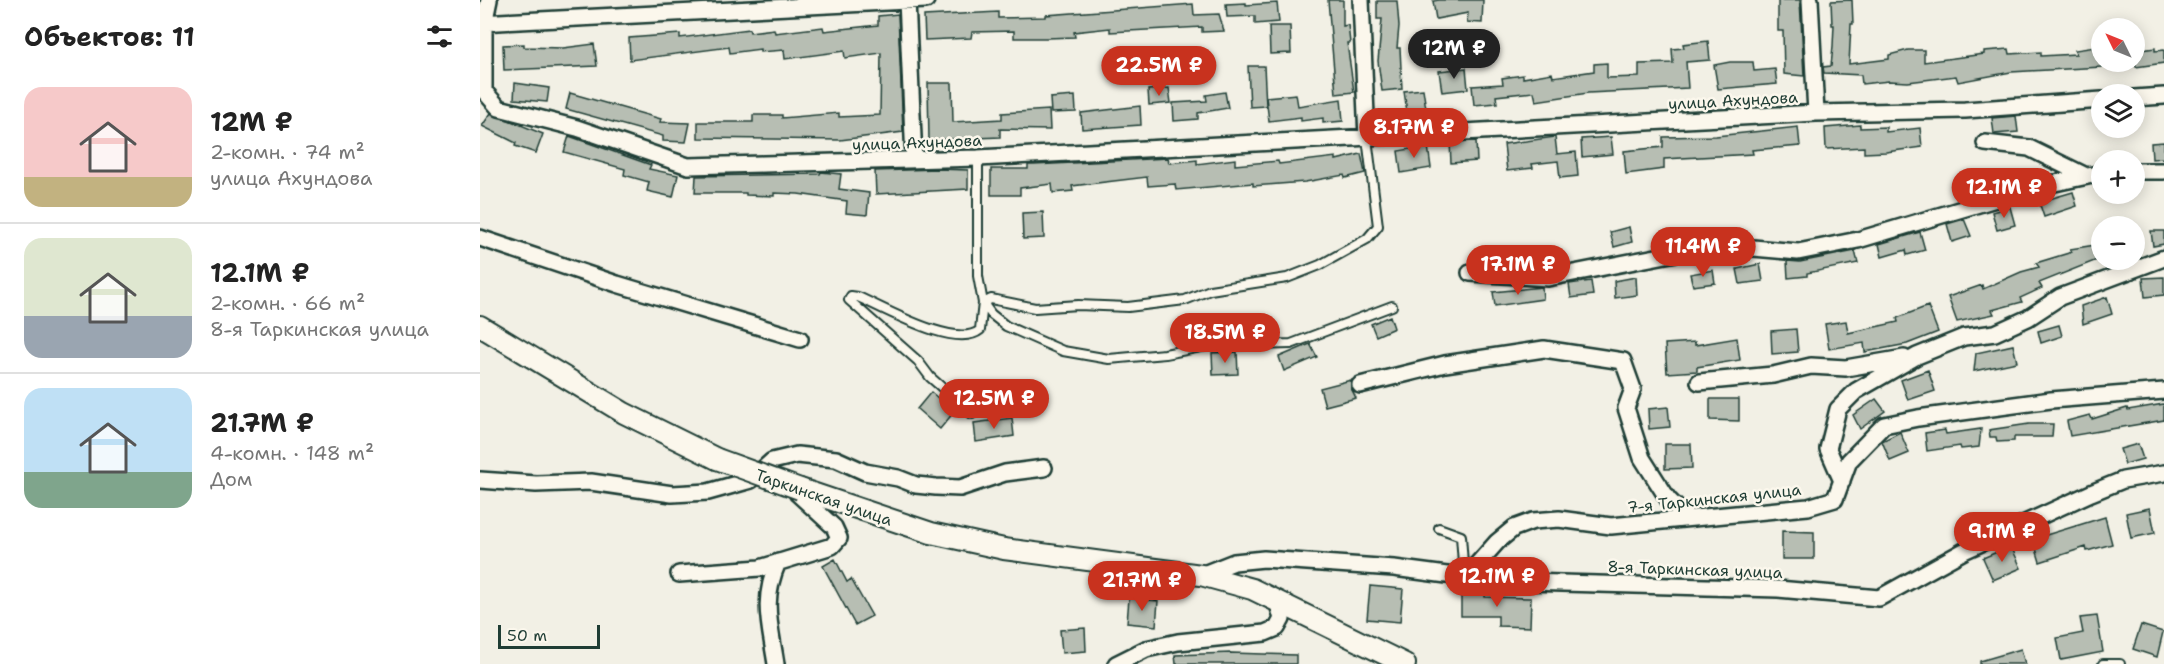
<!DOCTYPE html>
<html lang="ru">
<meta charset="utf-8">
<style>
body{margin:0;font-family:"Shantell Sans",sans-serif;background:#f6f6f6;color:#222;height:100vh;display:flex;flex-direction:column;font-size:22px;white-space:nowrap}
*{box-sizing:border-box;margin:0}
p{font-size:20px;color:#767676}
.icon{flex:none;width:33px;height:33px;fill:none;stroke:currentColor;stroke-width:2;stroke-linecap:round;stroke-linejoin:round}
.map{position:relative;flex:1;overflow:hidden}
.side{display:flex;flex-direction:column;background:#fff;width:480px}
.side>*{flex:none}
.needle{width:39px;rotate:313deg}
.controls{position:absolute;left:1611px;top:18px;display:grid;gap:12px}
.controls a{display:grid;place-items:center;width:54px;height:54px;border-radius:50%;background:#fff;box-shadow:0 3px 15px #0003;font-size:30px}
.scale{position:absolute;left:18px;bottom:15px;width:102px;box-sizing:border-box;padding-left:6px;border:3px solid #1f3d34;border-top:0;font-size:16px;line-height:21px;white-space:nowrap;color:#1f3d34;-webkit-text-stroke:4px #fbf7ec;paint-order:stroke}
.price{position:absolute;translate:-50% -51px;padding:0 14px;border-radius:21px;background:#c8321e;color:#fff;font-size:20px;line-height:39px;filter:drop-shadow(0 2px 3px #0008)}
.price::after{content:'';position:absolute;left:50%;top:36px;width:18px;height:14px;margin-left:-9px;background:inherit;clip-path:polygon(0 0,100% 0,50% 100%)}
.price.selected{background:#222;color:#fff}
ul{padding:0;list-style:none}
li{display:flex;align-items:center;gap:18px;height:150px;padding:0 24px}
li+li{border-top:2px solid #e0e0e0}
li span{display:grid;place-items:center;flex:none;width:168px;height:120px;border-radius:18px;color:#555}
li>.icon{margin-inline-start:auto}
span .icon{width:72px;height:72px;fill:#fffc;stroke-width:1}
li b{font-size:26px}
h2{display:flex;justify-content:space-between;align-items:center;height:72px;padding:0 24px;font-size:26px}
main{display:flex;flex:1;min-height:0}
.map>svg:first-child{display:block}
</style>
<main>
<section class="side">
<h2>Объектов: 11<svg class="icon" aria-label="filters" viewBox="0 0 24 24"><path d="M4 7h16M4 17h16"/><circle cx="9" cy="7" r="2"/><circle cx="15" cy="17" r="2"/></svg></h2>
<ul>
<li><span style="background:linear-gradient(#f6c9c9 75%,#c2b280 0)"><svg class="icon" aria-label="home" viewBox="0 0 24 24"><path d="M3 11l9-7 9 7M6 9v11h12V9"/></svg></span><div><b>12M ₽</b><p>2-комн. · 74 m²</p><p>улица Ахундова</p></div></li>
<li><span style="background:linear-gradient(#dfe7d0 65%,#9aa5b1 0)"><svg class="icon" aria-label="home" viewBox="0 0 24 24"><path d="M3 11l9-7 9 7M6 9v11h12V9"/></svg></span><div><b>12.1M ₽</b><p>2-комн. · 66 m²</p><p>8-я Таркинская улица</p></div></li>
<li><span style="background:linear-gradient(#bfe0f5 70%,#7fa58c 0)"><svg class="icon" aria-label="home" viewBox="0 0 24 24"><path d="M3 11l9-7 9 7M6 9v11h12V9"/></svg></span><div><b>21.7M ₽</b><p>4-комн. · 148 m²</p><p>Дом</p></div></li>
</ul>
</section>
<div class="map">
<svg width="1684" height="664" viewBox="0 0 1684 664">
<rect width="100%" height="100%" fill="#f2f0e5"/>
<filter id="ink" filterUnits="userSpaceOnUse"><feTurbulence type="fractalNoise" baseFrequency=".0167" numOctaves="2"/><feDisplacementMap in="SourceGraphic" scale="12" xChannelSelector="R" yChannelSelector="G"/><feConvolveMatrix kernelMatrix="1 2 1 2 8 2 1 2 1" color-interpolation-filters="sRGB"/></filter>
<g filter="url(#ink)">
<path fill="#b7beb3" stroke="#1f3d34" stroke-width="1.5" d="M848 0H863V26L868 25 870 43H867L874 92 856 94Z
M959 0H1003L1002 23 987 22 988 13 956 19 953 1Z
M1298 0H1320L1324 76 1304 74 1303 31H1298Z
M1372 0 1373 24H1371L1369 64 1409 59V55L1428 50H1444V62L1504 54V51L1529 49 1530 54 1561 52V56L1596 54 1595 50 1622 46V67L1531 72 1478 82 1476 76 1428 82 1409 81 1382 84 1381 75 1344 73 1343 67 1351 66 1353 46 1354 25H1352L1351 1Z
M897 1H917L919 26 917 48H920L922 89 902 91 898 61 902 19H897Z
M766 3V5L797 3 799 22 775 24V16L747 17 746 4Z
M713 4 714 15 739 14 744 31 722 32V27L630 32V28L594 32 595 37 567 38H534V31L492 32 491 38 445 40 444 16 518 12V18L566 17V15Z
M418 14 423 132 360 140 218 138V122H273V115H302V118L359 113V117L400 115 401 53 365 58 364 51 305 59 304 50 280 52V49L250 53 249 47 150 60 149 38 200 34V38L269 29 270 32 294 29 295 33 343 27 344 31 398 25V16Z
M789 26H810L811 53 790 54Z
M1228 41 1230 60 1206 62 1208 88 1108 93 1056 101 1054 92 1016 96 1017 103 994 105 992 86 1023 84 1022 78 1043 75V78L1072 73 1073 77 1114 71V64L1127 63V78L1159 77V64L1193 63 1192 49 1204 48 1203 44Z
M44 44V47L83 48 114 44 117 66 24 70 23 45Z
M1675 48V51L1684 50V63L1656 67 1654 51Z
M1250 62H1273L1274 71 1295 69 1297 84 1238 89 1234 65Z
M768 66H784L786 106 770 107Z
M986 68 988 89 962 92 959 71Z
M35 83 69 88 67 102 34 99Z
M448 83H472L473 122 522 119V113L569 110 570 130 520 129V137L449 140Z
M689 88 691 103 669 105 668 90Z
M943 89 946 109 927 112 924 91Z
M745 92 748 108 718 113V119L694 121 693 103 727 101 726 95Z
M90 93 181 119 180 122 210 123 206 142 183 141V136L86 109Z
M816 94 818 106 861 99 863 121 843 123V118L821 121V117L789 121 786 97Z
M595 96 596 112 571 113 570 98Z
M660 106 661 125 602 129 601 113Z
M11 113 63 134 56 153 35 146 36 143 2 126Z
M1536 116 1538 132 1514 134 1512 118Z
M1380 125V128L1406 127V132L1440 128 1442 147 1406 152 1384 153V147L1346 149 1345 128Z
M1318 127 1320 146 1272 150 1273 154 1184 159V169L1146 174 1144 151 1183 147V137L1236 136Z
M89 136 171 165 169 169 198 175 193 197 167 191 169 182 144 175 145 169 84 152Z
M1075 137 1077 154 1096 152 1098 176 1080 178 1078 161 1052 164 1053 168 1027 171 1024 144Z
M1131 137 1133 154 1102 157 1101 139Z
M996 141 997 161 971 163 970 142Z
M1684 142V158L1672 159 1671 143Z
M948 146 951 168 921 173 918 151Z
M881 154 885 173 865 178 864 175 825 182 773 186V183L696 190 695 184 668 186 667 177 592 186 593 191 573 193 572 184 540 188V195H511V169H548V165H554L688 158 689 163 717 160V164L755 159V165L798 161 799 164 856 157V160Z
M457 169 488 170V189L396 194 395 171Z
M341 172 361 174 359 189 389 193 387 215 366 213 367 201 318 194 294 193V196L266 195V193H215L216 176 340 174Z
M1593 192 1597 206 1564 217 1559 202Z
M1530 207 1535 225 1517 230 1512 212Z
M563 212 564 238 543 239 542 213Z
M1484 219 1491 236 1472 242 1467 224Z
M1149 227 1152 242 1134 247 1130 232Z
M1671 231H1684V244L1673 246Z
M1440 232 1445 250 1427 255 1426 250 1402 257 1399 244Z
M1622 244V258L1559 283 1562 288 1540 298 1542 302 1512 310 1514 314 1477 322 1468 297 1502 285 1503 289 1541 272 1559 267 1556 263 1592 252 1590 249Z
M1375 251 1378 263 1327 273V276L1308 278 1307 261 1320 262Z
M1280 264 1283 281 1260 284 1257 269Z
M1233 270 1235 283 1213 286 1210 274Z
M1156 277 1157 295 1135 298 1134 281Z
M1684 277V295L1665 297 1663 278Z
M1111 281 1113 295 1091 298 1089 284Z
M1062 287 1063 299 1015 306 1013 292Z
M1627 297 1632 314 1603 324 1601 306Z
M1448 306 1458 332 1427 344 1385 352 1384 343 1349 349 1345 324 1366 321 1368 333 1418 322 1417 318Z
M910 316 914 328 896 336 891 324Z
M1579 325 1582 336 1561 343 1558 331Z
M1316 329 1318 352 1292 354 1291 331Z
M1257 338 1260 360 1217 367V371L1187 373 1185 344 1215 342V345Z
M830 344 837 357 804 371 799 357Z
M1533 345 1537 362 1494 371 1496 353Z
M757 352 758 374 733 375 732 353Z
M1448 370 1455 391 1428 400 1421 380Z
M871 380V388L876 398 845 406 840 388Z
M451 392 474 412 460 429 437 409Z
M1230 399H1259V421L1230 420Z
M1396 399 1405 411 1380 429 1373 415Z
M1684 404V420L1590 436 1587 421 1610 415 1612 419 1647 408 1648 410Z
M1188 407 1190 427 1169 429 1168 409Z
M532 418 534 436 496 442 494 423Z
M1549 424H1573L1572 437H1534V441L1517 442 1516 437H1510L1509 430Z
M1501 429 1499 447 1481 449 1480 446 1447 451 1445 433 1465 430 1466 434Z
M1420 432 1429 453 1410 461 1402 441Z
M1185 444H1211L1212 468 1185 469Z
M1658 444 1663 459 1645 464 1640 449Z
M1670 508 1675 533 1651 538 1646 513Z
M1625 517 1632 544 1607 551 1606 547 1560 562 1553 539Z
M1302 531 1334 532V559H1302Z
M1531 546 1541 568 1513 580 1503 558Z
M355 559 367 582 371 579 392 616 375 625 343 566Z
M890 586 923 589 920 622 887 619Z
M981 590H1005V597L1051 598 1050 627 1018 626V616H981Z
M649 598 678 601 676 626 647 623Z
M1617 616 1623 652 1581 660 1577 638 1603 633 1600 618Z
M1661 625 1683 632 1677 657 1653 649Z
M605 628 606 651 582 653 580 630Z
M1541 649 1545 664H1500V661Z
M751 653 816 655V664H696L695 655Z"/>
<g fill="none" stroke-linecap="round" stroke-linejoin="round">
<g stroke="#1f3d34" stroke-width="12">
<path id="service" d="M887 138 898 226 887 239 840 265 807 278 730 290 705 300 648 307 598 305 555 308 511 299 503 303 511 314 526 326 583 351 629 359 685 354 726 346 811 344 912 306
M492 414 450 377 438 361 369 300 371 296 378 297C404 308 476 350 500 330L503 303 498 276V158
M959 528 981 536 984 577
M1623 664H1640"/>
</g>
<g stroke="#1f3d34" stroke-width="20">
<path id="minor" d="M9 0 4 24V91L19 108 97 128 208 166 498 158 1336 113 1485 110 1622 100
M427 0 434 160
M881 0 887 138
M1330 0 1336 113
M0 23 446 0
M1654 98 1684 96
M1505 143 1549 148 1604 175
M1654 171H1684
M0 238 137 284 320 339
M990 273 1068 278 1217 249 1262 247 1318 252 1378 240 1556 187 1622 173
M1219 382 1293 375 1331 366 1366 368 1424 358
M880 385 965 364 1064 349 1143 361 1153 389 1146 408 1162 458 1188 499 1207 518
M0 480 56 484 111 482 192 494 228 492 271 480 292 461 317 455 356 459 385 472 418 478 436 485 456 487 480 488 525 473 564 468
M1362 481 1348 449 1358 409 1376 391 1437 356 1484 337 1515 333 1548 318 1580 297 1684 258
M199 574 280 568 352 546 359 538 354 527 318 494 320 489
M721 575 754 562 784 559 914 568 1012 581 1298 589 1399 598 1484 551 1611 493 1643 480 1684 473
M984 579 1017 542 1034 528 1053 521 1079 519 1131 526 1328 507 1355 499 1369 461 1404 425 1438 418 1571 400 1684 391
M296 664C290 624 281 601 298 562
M636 664 666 649 698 642 785 633 797 628 802 619 797 600"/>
</g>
<g stroke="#1f3d34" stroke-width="24">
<path id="tertiary" d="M0 326 144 413 237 459
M320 489 451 533 524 549 721 575 772 589 925 664"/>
</g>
<use href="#service" stroke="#fbf7ec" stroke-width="8"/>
<use href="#minor" stroke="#fbf7ec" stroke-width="15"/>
<use href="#tertiary" stroke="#fbf7ec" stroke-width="20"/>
<g stroke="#1f3d34" stroke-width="24" stroke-linecap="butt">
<path id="tertiary-bridge" d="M237 459 320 489"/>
</g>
<use href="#tertiary-bridge" stroke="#fbf7ec" stroke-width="20"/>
</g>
</g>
<g text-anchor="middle" stroke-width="5" stroke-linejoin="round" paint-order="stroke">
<g font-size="16" fill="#1f3d34" stroke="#fbf7ec">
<text transform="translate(1253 100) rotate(-3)" y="6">улица Ахундова</text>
<text transform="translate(437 142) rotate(-2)" y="6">улица Ахундова</text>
<text transform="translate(344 497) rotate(19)" y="6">Таркинская улица</text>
<text transform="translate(1234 498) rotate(-6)" y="6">7-я Таркинская улица</text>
<text transform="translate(1215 569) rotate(2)" y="6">8-я Таркинская улица</text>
</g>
</g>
</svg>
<div class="controls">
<a><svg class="needle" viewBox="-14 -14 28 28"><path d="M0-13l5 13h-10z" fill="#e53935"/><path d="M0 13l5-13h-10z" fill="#767676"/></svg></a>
<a><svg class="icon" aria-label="layers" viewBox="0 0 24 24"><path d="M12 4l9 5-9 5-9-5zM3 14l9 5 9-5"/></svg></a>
<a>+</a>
<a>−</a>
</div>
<div class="scale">50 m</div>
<b class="price selected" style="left:974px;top:80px">12M ₽</b>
<b class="price" style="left:679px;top:97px">22.5M ₽</b>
<b class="price" style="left:934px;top:159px">8.17M ₽</b>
<b class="price" style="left:1524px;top:219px">12.1M ₽</b>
<b class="price" style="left:1223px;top:278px">11.4M ₽</b>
<b class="price" style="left:1038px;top:296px">17.1M ₽</b>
<b class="price" style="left:745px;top:364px">18.5M ₽</b>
<b class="price" style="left:514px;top:430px">12.5M ₽</b>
<b class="price" style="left:1522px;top:563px">9.1M ₽</b>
<b class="price" style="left:1017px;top:608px">12.1M ₽</b>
<b class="price" style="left:662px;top:612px">21.7M ₽</b>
</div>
</main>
